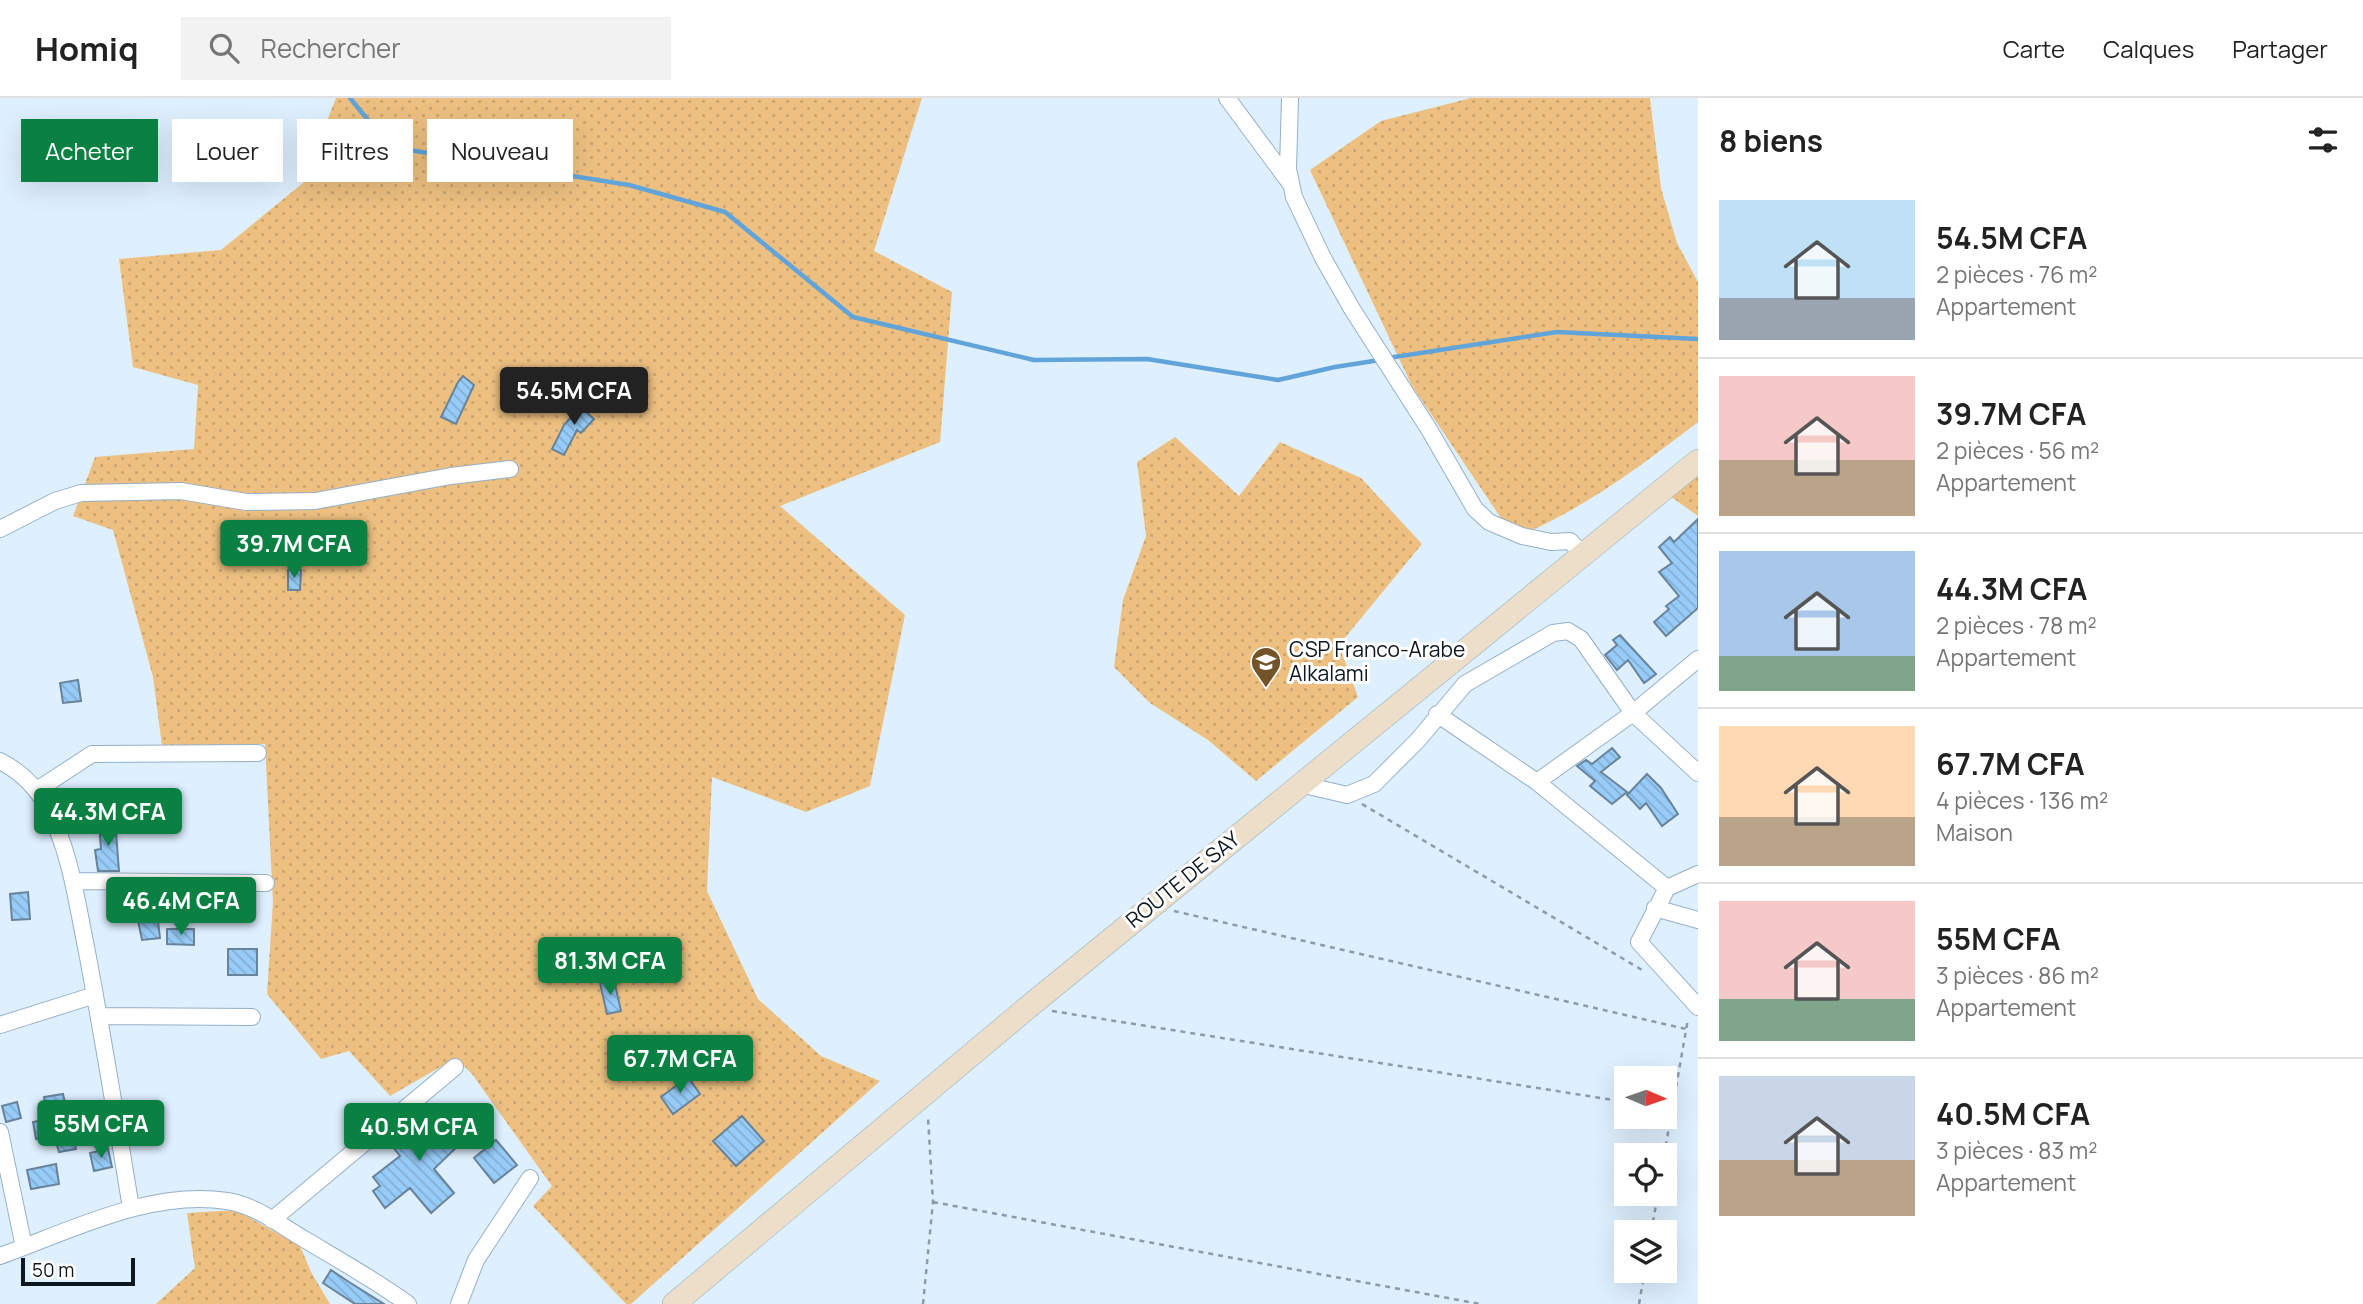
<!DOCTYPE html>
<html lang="fr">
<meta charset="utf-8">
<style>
body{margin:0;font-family:Manrope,sans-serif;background:#f2f2f2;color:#222;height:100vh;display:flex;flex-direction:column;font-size:26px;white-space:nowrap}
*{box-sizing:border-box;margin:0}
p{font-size:23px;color:#767676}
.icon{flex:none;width:38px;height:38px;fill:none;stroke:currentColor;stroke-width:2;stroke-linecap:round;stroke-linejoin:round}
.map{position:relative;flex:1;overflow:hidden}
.panel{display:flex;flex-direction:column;background:#fff;width:665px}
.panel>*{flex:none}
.hud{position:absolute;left:21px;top:21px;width:665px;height:63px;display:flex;gap:14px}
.needle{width:46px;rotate:92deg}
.tools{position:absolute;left:1614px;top:968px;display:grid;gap:14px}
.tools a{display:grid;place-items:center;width:63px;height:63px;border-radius:0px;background:#fff;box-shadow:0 7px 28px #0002;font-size:35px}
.scale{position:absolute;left:21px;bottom:18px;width:114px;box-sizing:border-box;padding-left:7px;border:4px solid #0c171f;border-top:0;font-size:19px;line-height:24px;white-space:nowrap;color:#0c171f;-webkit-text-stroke:5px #fff;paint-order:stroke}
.price{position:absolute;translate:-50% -60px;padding:0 16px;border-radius:7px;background:#0b8043;color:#fff;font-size:23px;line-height:46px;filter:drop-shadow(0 2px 4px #0008)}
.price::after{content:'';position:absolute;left:50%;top:42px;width:21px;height:16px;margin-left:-10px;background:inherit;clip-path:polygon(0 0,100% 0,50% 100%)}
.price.on{background:#222;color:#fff}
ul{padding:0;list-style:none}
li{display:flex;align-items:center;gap:21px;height:175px;padding:0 21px}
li+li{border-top:2px solid #e0e0e0}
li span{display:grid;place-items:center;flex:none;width:196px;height:140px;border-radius:0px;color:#555}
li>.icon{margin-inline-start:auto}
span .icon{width:84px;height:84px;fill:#fffc;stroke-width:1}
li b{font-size:30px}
h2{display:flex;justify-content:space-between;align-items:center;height:84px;padding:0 21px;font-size:30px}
.tag{padding:0 24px;border-radius:0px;background:#fff;box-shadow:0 7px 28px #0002;font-size:24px;line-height:63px}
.tag.on{background:#0b8043;color:#fff}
header{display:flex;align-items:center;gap:42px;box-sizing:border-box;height:98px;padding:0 35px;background:#fff;border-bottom:2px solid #e0e0e0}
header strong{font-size:33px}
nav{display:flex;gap:38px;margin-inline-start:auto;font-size:24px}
.search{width:490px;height:63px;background:#f2f2f2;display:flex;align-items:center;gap:18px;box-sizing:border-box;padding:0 24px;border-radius:0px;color:#767676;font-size:26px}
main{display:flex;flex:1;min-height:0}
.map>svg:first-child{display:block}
</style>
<header>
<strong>Homiq</strong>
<div class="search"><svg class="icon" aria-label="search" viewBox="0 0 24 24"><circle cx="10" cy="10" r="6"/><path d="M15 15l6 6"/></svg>Rechercher</div>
<nav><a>Carte</a><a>Calques</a><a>Partager</a></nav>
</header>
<main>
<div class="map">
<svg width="1698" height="1206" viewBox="0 0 1698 1206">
<defs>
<pattern id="green-dots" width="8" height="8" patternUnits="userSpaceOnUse" patternTransform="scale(1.75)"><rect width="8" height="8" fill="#edc081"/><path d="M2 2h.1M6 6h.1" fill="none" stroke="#caa46f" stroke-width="1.8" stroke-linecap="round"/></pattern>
<pattern id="building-back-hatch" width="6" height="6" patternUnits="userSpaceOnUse" patternTransform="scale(1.75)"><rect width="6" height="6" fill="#97ccf8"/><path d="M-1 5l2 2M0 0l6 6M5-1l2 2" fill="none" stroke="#81aed4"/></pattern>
</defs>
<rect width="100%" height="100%" fill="#deeffe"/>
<path fill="url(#green-dots)" d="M336 0H922L874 153 952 194 940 344 780 408 905 517 870 688 806 714 712 679 707 793 758 901 821 958 880 983 631 1206H626L533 1108 552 1088 472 976 456 960 390 998 349 953 321 961 267 896 273 804 265 646 162 648 153 579 113 432 73 418 95 359 194 351 198 287 133 269 119 161 221 152 303 85Z
M1471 0H1650L1661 90 1677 145 1698 184V324C1646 364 1592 405 1532 432L1503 423 1412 288 1310 72 1381 23Z
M1175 339 1239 398 1280 344 1361 380 1422 446 1339 547 1358 599 1256 683 1208 642 1150 605 1114 569 1123 502 1146 438 1137 364Z
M1698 376V418L1670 398Z
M236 1112 300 1148 311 1174 330 1206H156L195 1170 187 1115Z"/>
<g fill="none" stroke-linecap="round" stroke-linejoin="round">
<path stroke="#61a4d9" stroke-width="4.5" d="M350 0 390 49 629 87 725 114 853 219 1034 262 1147 261 1278 282 1335 269 1380 262
M1388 260 1557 234 1698 241"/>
</g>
<path fill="url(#building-back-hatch)" stroke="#69839a" stroke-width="2" d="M463 278 474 287 456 326 441 319 458 284Z
M589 299 593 301 586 314 594 321 581 335 577 332 564 357 552 351 564 327Z
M1698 421V510L1666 538 1654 524 1669 511 1666 508 1679 498 1659 474 1672 465 1659 449 1670 439 1674 444Z
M288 472H301L300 492H288Z
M1620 537 1656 576 1644 585 1628 562 1617 572 1605 557 1617 547 1613 542Z
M78 582 81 603 63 605 60 585Z
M1612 650 1620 659 1601 674 1627 694 1612 706 1590 688 1595 683 1577 668 1586 662 1592 666Z
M1647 676 1661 690 1678 716 1662 728 1646 705 1640 711 1627 697Z
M115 722 119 773H98L95 752 101 751 99 724Z
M28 794 30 821 12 822 10 796Z
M151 800 155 823H158L160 840 142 842 134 803Z
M167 831H194V847L167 846Z
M228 851H257V877H228Z
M614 882 621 913 607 916 600 885Z
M688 979 700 996 673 1016 661 999Z
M63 996 76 1051 59 1054 54 1037 36 1041 33 1024 48 1021 44 999Z
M17 1004 21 1020 6 1024 2 1008Z
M433 1010 462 1044 434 1071 454 1095 431 1115 410 1090 385 1110 373 1093 380 1088 373 1079 400 1058 388 1043 404 1030 406 1034Z
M742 1018 764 1043 736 1068 713 1043Z
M496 1042 517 1067 494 1085 474 1060Z
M108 1051 112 1069 94 1073 90 1055Z
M56 1066 59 1086 31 1091 27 1072Z
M331 1172 349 1184 384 1206H355L323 1185Z"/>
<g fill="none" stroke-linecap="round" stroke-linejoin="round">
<g stroke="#94b0c8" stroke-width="18">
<path id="minor" d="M1227 0 1290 85
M1290 0 1288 71 1294 99 1323 160 1352 211 1430 333 1475 411 1489 424 1522 438 1551 444 1570 443 1583 457
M0 431 55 403 81 395 181 393 246 404 315 403 451 378 510 371
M1437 616 1537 684 1667 790
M0 663C21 674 37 689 48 711 71 755 77 806 87 854 103 939 117 1025 131 1110
M1537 684 1633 615 1698 561
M1300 686 1347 697 1374 686 1418 642 1465 586 1553 535 1568 533 1581 541 1633 615 1698 675
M37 692 92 656 258 655
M1698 776 1667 790 1639 844 1698 909
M73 783 266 785
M1655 810 1698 822
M100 918 252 919
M0 927 95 897
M0 1034 24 1149
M272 1122 455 969
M0 1158C70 1133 151 1091 227 1103 255 1107 280 1127 304 1141 339 1162 375 1182 408 1206
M459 1206 476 1162 530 1080"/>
</g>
<g stroke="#94b0c8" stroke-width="24">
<path id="secondary" d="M674 1206 1027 910 1698 363"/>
</g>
<path stroke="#8c9ba7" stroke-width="2.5" stroke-dasharray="5 5" stroke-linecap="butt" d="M1362 706 1642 872
M1174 813 1686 931
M1052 913 1626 1004
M1664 1010 1672 1012
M1664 1058 1688 921
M933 1104 1480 1206
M1651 1134 1658 1096
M923 1206 933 1104 928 1019
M1639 1206 1645 1172"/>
<use href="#minor" stroke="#fff" stroke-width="16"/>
<use href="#secondary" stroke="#ecdec8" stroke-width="23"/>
</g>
<defs>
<g id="school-pin" transform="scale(1.575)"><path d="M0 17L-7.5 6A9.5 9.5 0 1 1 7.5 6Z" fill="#725428" stroke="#fff"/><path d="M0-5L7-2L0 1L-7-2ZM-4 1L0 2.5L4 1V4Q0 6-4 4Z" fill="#fff"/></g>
</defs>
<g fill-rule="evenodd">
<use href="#school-pin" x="1266" y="564"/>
</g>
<g text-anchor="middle" stroke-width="6" stroke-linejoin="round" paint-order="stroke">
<g font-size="21" fill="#0c171f" stroke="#fff" text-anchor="start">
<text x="1289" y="559">CSP Franco-Arabe<tspan x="1289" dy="24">Alkalami</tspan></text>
</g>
<g font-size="21" fill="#0c171f" stroke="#fff">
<text transform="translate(1183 782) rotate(-39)" y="7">ROUTE DE SAY</text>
</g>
</g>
</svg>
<div class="tools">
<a><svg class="needle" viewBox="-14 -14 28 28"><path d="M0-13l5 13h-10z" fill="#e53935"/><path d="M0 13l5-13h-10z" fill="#767676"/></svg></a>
<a><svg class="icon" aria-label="locate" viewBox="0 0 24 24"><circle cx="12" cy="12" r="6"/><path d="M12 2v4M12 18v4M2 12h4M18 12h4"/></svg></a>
<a><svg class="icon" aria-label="layers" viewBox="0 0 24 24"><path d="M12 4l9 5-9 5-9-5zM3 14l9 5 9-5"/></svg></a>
</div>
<div class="scale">50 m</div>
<b class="price on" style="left:574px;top:329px">54.5M CFA</b>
<b class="price" style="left:294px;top:482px">39.7M CFA</b>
<b class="price" style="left:108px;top:750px">44.3M CFA</b>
<b class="price" style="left:181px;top:839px">46.4M CFA</b>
<b class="price" style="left:610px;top:899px">81.3M CFA</b>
<b class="price" style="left:680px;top:997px">67.7M CFA</b>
<b class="price" style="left:101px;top:1062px">55M CFA</b>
<b class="price" style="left:419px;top:1065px">40.5M CFA</b>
<div class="hud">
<a class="tag on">Acheter</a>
<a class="tag">Louer</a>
<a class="tag">Filtres</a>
<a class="tag">Nouveau</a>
</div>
</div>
<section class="panel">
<h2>8 biens<svg class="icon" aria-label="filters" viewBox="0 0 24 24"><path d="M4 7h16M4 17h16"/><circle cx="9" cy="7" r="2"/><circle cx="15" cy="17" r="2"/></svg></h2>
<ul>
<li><span style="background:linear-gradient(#bfe0f5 70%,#9aa5b1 0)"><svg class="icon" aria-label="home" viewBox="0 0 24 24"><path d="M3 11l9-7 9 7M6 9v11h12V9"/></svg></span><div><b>54.5M CFA</b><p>2 pièces · 76 m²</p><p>Appartement</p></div></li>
<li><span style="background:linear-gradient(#f6c9c9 60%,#b9a48a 0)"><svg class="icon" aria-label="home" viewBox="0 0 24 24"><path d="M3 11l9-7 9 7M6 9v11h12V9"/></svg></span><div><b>39.7M CFA</b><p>2 pièces · 56 m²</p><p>Appartement</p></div></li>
<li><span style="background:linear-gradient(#a9c7e8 75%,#7fa58c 0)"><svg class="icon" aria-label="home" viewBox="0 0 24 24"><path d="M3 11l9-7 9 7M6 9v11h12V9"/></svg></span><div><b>44.3M CFA</b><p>2 pièces · 78 m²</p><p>Appartement</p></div></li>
<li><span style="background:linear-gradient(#ffd9b3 65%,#b9a48a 0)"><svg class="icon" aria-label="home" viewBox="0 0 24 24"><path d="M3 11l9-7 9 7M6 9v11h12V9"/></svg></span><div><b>67.7M CFA</b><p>4 pièces · 136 m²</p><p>Maison</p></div></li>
<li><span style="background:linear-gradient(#f6c9c9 70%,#7fa58c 0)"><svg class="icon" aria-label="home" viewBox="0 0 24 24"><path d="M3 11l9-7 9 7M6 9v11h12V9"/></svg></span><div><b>55M CFA</b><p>3 pièces · 86 m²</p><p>Appartement</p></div></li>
<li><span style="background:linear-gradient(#c9d6e8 60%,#b9a48a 0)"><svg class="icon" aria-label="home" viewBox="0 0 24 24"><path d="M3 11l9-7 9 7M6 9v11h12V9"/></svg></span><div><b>40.5M CFA</b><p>3 pièces · 83 m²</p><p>Appartement</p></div></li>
</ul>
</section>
</main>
